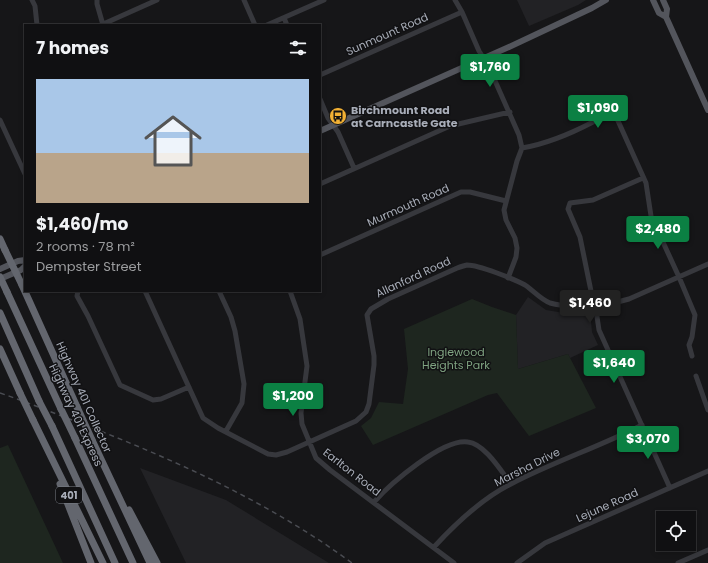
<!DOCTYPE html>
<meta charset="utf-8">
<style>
body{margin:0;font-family:Poppins,sans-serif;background:#1e1e20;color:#f1f3f6;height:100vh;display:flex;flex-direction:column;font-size:15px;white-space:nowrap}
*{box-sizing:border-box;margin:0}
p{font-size:13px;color:#9c9d9f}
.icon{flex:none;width:22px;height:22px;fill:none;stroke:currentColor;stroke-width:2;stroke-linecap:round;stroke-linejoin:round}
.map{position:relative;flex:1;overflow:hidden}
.side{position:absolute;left:24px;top:24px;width:297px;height:268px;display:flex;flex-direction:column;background:#101012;border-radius:0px;box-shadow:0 2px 6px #0003,0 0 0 1px #303032}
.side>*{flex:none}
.tools{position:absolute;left:656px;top:511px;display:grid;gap:8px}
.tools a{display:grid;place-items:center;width:40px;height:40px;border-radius:0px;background:#101012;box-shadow:0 2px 6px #0003,0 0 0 1px #303032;font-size:20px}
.price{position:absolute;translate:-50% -34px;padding:0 9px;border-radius:4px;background:#0b8043;color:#fff;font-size:13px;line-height:26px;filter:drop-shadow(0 1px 2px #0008)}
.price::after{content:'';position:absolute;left:50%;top:24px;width:12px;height:9px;margin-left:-6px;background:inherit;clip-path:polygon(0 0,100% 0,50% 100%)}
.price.current{background:#222;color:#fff}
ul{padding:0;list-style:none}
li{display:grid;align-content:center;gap:8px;height:212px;padding:0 12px}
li+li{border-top:1px solid #303032}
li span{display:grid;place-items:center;height:124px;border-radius:0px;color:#555}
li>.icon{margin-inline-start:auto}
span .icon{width:72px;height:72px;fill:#fffc;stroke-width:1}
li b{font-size:17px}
h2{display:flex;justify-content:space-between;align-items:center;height:48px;padding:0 12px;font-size:17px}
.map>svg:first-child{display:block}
</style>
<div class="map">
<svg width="708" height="563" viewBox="0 0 708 563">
<rect width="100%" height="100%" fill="#161618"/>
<path fill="#222225" d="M517 0H586L578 5 529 26Z
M528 297 546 310 564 313 590 311 592 332 598 345 570 358 568 354 518 369 516 315Z
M140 468 226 500 329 563H186Z"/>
<path fill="#1e261f" d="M472 299 492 307 516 315 518 369 568 354 596 408 529 436 497 393 488 395 373 445 361 426 371 418 379 402 403 404 408 369 404 329Z
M8 445 63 563H0V448Z"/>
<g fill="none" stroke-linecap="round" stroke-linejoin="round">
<path stroke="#37383d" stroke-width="5" d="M32 0 35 6 37 25
M97 0V4L103 25
M244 0 255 25
M455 0 462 12 479 51 488 65 519 135 522 148 517 161 504 210 506 220 515 238 517 248 516 257 508 278
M284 18 287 25
M101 25 157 0
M267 25 324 0
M320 75 462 12
M320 99 328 118 338 132 354 168
M0 120 25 174
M522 148C546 144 572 133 593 122 600 118 604 111 611 110L614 112 646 183 651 216 679 277 695 315 692 337 689 345 692 356
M643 178 593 200 570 203 568 209 580 237 592 296 596 310 599 330 670 488
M320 184 450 126 510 112
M320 255 461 192H470L506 201
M78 291 77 296 88 316 120 385 153 400 161 399 189 387
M145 291 203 418 218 428 268 454 276 455 287 452 356 421 366 412 369 404 374 365V356L367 315 371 309 388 299 455 269C459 267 463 266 467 265 479 265 514 279 525 285 534 291 540 299 550 303 570 309 609 305 629 299L708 264
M219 291 231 317 235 331 244 384 242 403 226 431
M290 291 300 319 307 366 301 413 302 424 316 458 330 470 454 563
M696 376 708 410
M374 502C390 484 443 438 468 442 485 444 501 471 511 484
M434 547C456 523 481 499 511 484 553 462 599 447 642 425
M517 563 545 543 708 471
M678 563 708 550"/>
<path stroke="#53555c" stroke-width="6" d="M653 0 659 13 666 17 708 110
M663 0 667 9 666 17
M320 131 509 47 592 8 606 0
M0 269 18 261 25 260
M0 279 21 270 25 266"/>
<path stroke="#63666e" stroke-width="7" d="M0 239 5 250
M22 285 77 407
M7 292 61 409
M0 313 39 401
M0 349 20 393
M33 420 103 563
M52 426 115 563
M75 438 133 563
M92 440 150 563
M60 484 91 563
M129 510 157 563"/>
<path stroke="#4a4c52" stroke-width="1.5" stroke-dasharray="5 4" stroke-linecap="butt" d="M0 393C27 402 53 413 80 423 175 460 269 502 352 563"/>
<path stroke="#63666e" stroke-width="7" d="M5 250 22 285
M0 277 7 292
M20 393 33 420
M39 401 52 426
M77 407 92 440
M61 409 75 438"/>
</g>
<defs>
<g id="bus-disc" transform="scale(0.9)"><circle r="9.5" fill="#f2b134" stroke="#111113"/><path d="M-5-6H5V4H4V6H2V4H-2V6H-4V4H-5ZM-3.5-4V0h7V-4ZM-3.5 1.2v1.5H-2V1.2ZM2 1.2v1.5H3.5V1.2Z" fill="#111"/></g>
</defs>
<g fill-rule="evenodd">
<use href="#bus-disc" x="338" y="116"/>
</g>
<g text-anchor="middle" stroke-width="3" stroke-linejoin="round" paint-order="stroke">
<rect fill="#111113" stroke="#7b7e86" stroke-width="1" x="56" y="487" width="26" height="16" rx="3"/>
<g font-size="10" font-weight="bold" fill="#a8adb8">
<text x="69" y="499">401</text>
</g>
<g font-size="11" fill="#a8adb8" stroke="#111113">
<text transform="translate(387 34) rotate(-24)" y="4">Sunmount Road</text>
<text transform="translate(408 205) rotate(-24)" y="4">Murmouth Road</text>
<text transform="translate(413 277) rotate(-25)" y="4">Allanford Road</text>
<text transform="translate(84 397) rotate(66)" y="4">Highway 401 Collector</text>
<text transform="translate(76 415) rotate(65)" y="4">Highway 401 Express</text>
<text transform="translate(527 467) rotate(-27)" y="4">Marsha Drive</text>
<text transform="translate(352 472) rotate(38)" y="4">Earlton Road</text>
<text transform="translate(607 505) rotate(-24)" y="4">Lejune Road</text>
</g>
<g font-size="11" font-weight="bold" fill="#a8adb8" stroke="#111113" text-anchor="start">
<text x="351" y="114">Birchmount Road<tspan x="351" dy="13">at Carncastle Gate</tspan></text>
</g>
<g font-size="11" fill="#7fa381" stroke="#111113">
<text x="456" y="356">Inglewood<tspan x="456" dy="13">Heights Park</tspan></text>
</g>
</g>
</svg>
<div class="tools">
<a><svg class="icon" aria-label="locate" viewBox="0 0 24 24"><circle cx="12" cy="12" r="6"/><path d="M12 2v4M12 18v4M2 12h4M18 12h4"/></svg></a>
</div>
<b class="price" style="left:490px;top:88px">$1,760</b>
<b class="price" style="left:598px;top:129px">$1,090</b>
<b class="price" style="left:658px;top:250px">$2,480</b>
<b class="price current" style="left:590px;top:324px">$1,460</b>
<b class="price" style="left:614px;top:384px">$1,640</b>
<b class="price" style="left:293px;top:417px">$1,200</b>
<b class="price" style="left:648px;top:460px">$3,070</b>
<section class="side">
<h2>7 homes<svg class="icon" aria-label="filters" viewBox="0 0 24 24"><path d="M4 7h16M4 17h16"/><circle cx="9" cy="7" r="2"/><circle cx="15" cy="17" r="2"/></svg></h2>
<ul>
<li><span style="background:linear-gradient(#a9c7e8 60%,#b9a48a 0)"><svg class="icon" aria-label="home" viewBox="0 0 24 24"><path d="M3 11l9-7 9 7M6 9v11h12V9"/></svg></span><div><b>$1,460/mo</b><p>2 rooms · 78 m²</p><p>Dempster Street</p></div></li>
</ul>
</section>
</div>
